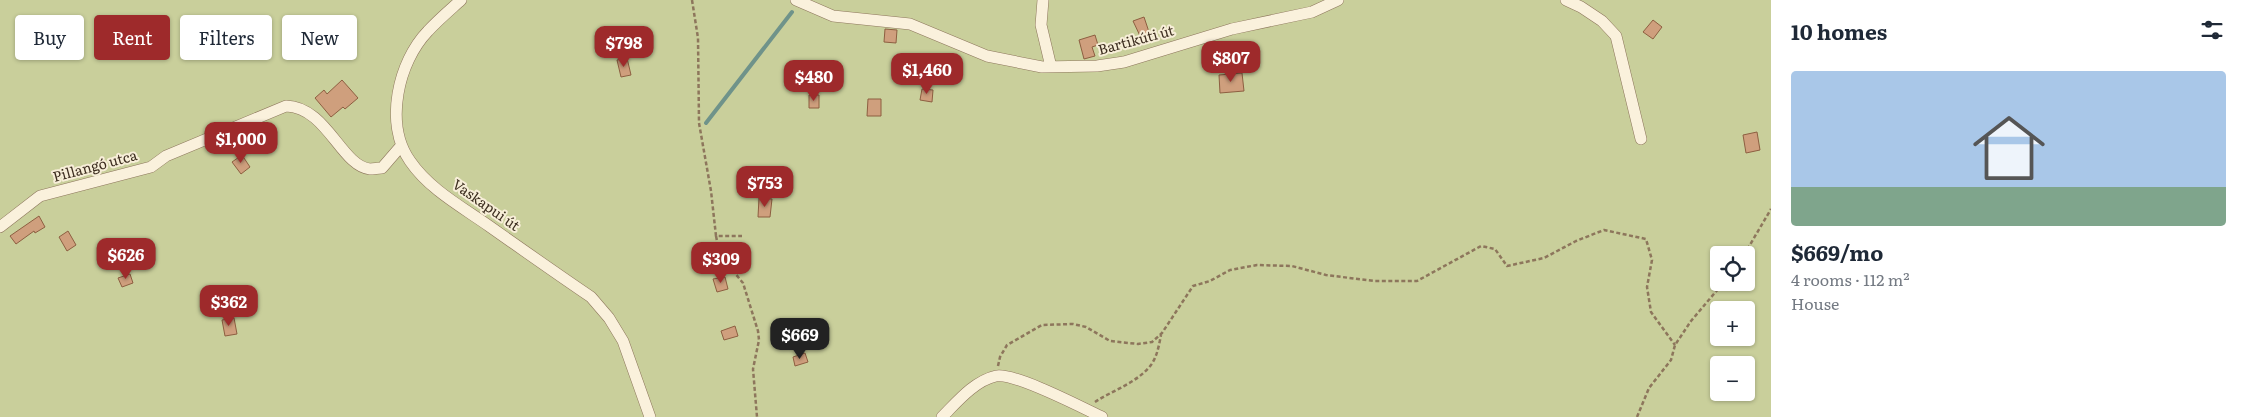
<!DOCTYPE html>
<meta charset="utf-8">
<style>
body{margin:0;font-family:Literata,serif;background:#f6f6f7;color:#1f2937;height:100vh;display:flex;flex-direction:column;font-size:19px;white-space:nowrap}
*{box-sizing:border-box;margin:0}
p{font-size:16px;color:#747a83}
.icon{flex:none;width:28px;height:28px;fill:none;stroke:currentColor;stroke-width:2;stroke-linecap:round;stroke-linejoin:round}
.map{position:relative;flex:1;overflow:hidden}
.drawer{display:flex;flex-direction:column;background:#fff;width:475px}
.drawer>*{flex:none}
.banner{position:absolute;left:15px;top:15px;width:475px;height:45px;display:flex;gap:10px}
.tools{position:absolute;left:1710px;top:246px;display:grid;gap:10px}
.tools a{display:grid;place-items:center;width:45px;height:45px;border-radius:5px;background:#fff;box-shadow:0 1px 4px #0004;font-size:25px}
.price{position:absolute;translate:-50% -42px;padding:0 11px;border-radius:10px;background:#9e2a2b;color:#fff;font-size:16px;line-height:32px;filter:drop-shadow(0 1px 2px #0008)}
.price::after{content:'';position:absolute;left:50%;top:30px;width:15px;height:11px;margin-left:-8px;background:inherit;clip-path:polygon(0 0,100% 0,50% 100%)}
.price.selected{background:#222;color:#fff}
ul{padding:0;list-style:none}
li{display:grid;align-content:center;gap:10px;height:265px;padding:0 20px}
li+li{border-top:1px solid #e0e1e3}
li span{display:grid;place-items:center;height:155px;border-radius:5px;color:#555}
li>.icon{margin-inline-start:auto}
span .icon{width:90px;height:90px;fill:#fffc;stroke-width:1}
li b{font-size:21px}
h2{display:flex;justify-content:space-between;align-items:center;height:60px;padding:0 20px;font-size:21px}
.pill{padding:0 18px;border-radius:5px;background:#fff;box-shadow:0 1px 4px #0004;font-size:18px;line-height:45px}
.pill.selected{background:#9e2a2b;color:#fff}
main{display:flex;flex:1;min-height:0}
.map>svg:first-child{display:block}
</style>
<main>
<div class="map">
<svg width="1771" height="417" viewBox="0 0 1771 417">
<rect width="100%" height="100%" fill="#f0e4c8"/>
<path fill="#c9cf9b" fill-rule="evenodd" d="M0 0H1771V417H0ZM1719 255H1746V282H1719ZM1719 310H1746V338H1719ZM1719 365H1746V392H1719Z"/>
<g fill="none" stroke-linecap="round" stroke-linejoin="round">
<path stroke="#6f938a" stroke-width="4" d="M706 123 792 12"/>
</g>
<path fill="#cf9f7d" stroke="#8d5f41" d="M1144 17 1150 35 1141 38 1133 21Z
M1653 20 1662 27 1653 39 1643 32Z
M885 29 897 30 896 43 884 42Z
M1095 35 1098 45 1092 47 1095 56 1084 59 1079 40Z
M627 58 631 75 621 77 617 60Z
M1242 73 1244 91 1220 93 1219 75Z
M342 80 358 98 345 109 343 107 331 117 315 98 324 90 327 94Z
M922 89 933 90 932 102 920 100Z
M809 95H819V108H809Z
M868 99H881V116H867Z
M1757 132 1760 150 1746 153 1743 135Z
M242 155 250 167 241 174 232 162Z
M759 198 772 199 770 217H758Z
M39 216 45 227 35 233 34 231 16 244 10 236Z
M68 231 76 245 67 251 59 237Z
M130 274 133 283 122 287 118 278Z
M725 277 728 289 717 292 713 279Z
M234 318 237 334 225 336 222 320Z
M735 326 738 336 724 340 721 331Z
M805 353 808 362 795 366 793 357Z"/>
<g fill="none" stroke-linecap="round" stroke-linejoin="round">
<g stroke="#8d765c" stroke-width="12">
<path id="street" d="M461 0C450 10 438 20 428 31 398 62 384 124 410 161 429 189 462 207 489 226 523 250 557 274 591 297L609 318 623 341 650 417
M796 0 833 16 910 24 987 56 1042 67 1097 66 1124 62 1232 29 1312 12 1338 0
M1043 0 1041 25 1051 67
M1566 0 1581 7 1602 21 1616 36 1641 139
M0 227 40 196 151 167 166 156 286 106C327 107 341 166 370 169 374 169 378 168 382 168L401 146
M942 417C957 402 974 381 996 376 1014 372 1083 408 1102 417"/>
</g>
<path stroke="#8d765c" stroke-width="2.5" stroke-dasharray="4 2.5" stroke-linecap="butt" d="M692 0 698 38 699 123 711 191 716 236H742
M716 236 720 255 743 283 758 331 759 340 753 369 757 417
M1744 255 1771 209
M998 366 1000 357 1007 345 1042 325 1073 324 1086 327 1110 341 1138 344 1152 342 1162 333 1193 286 1210 281 1230 270 1257 265 1292 266 1326 275 1374 281H1417L1481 246 1495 249 1507 266 1544 258 1576 241 1604 230 1646 239 1652 260 1647 287 1651 312 1675 345
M1095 402C1113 390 1137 383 1151 365 1157 357 1159 345 1161 335
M1637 417 1649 388 1671 360 1675 345 1691 321 1724 282"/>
<use href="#street" stroke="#faf1dc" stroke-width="11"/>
</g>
<g text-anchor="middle" stroke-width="4" stroke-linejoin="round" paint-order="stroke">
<g font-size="14" fill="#3d2e20" stroke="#f7eed8">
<text transform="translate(1136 40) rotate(-15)" y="5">Bartikúti út</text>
<text transform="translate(95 166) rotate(-15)" y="5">Pillangó utca</text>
<text transform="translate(486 205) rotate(35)" y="5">Vaskapui út</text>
</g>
</g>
</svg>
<div class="tools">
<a><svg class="icon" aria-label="locate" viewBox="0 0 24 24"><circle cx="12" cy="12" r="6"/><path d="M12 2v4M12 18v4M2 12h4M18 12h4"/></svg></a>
<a>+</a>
<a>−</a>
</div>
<b class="price" style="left:624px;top:68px">$798</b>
<b class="price" style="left:1231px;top:83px">$807</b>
<b class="price" style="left:927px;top:95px">$1,460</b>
<b class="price" style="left:814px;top:102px">$480</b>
<b class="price" style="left:241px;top:164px">$1,000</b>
<b class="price" style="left:765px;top:208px">$753</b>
<b class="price" style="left:126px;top:280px">$626</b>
<b class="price" style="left:721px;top:284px">$309</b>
<b class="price" style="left:229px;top:327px">$362</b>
<b class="price selected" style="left:800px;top:360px">$669</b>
<div class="banner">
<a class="pill">Buy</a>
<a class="pill selected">Rent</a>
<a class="pill">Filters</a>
<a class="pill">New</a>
</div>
</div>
<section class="drawer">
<h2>10 homes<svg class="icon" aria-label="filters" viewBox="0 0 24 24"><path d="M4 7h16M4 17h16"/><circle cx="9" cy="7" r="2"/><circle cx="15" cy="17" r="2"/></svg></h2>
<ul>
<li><span style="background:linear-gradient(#a9c7e8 75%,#7fa58c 0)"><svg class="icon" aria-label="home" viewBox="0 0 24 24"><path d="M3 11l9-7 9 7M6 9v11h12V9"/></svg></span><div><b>$669/mo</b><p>4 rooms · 112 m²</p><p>House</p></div></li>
</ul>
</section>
</main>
